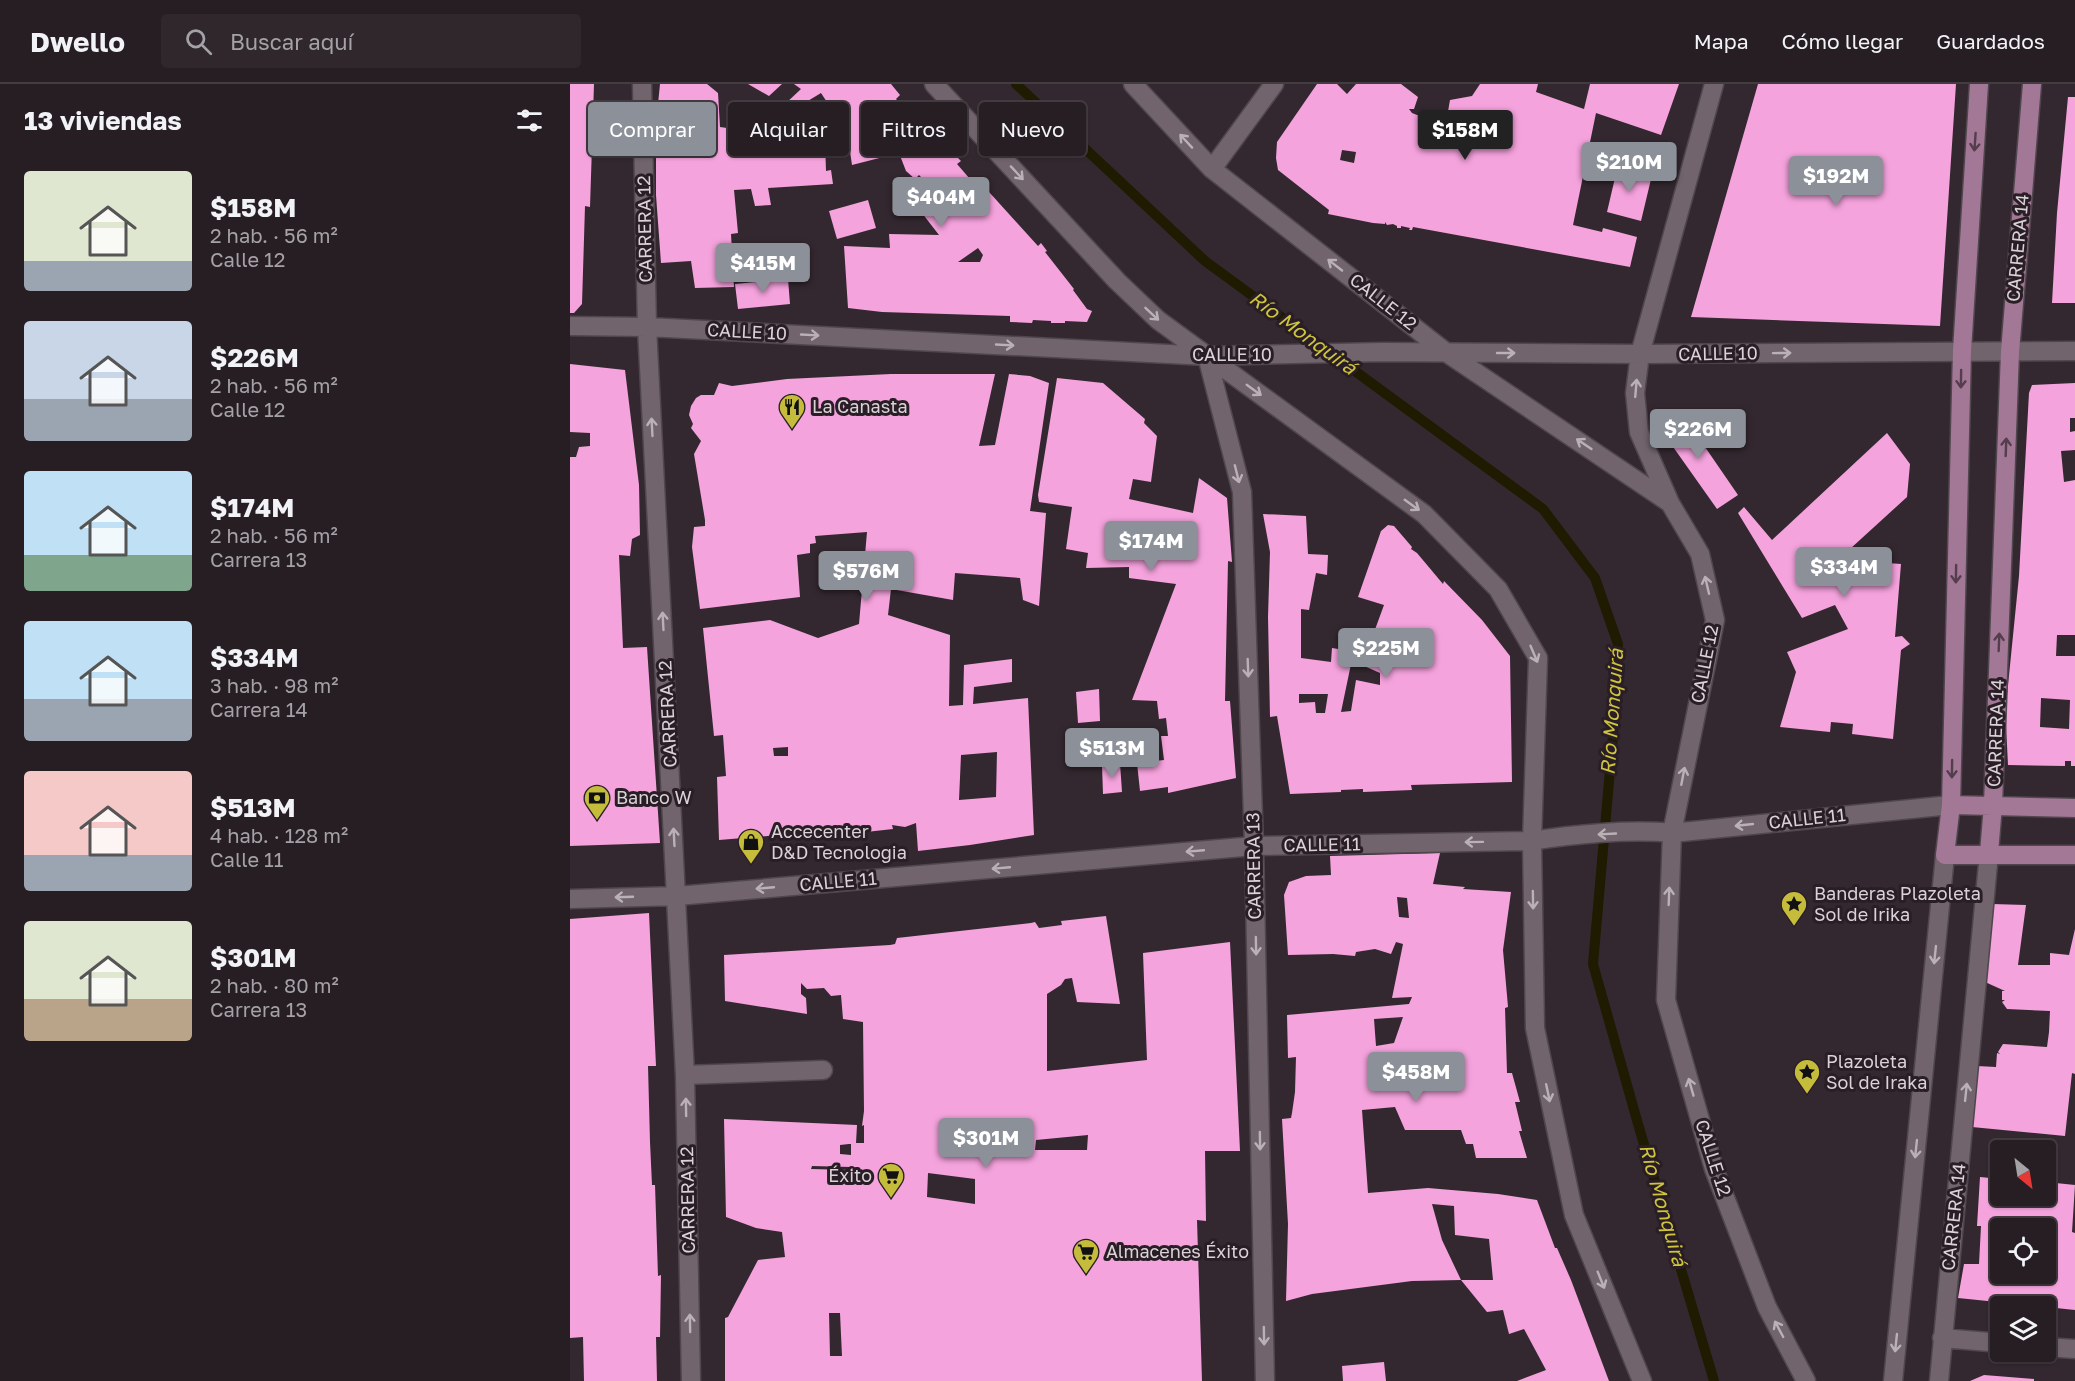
<!DOCTYPE html>
<html lang="es">
<meta charset="utf-8">
<style>
body{margin:0;font-family:"Golos Text",sans-serif;background:#2f272c;color:#f1f3f6;height:100vh;display:flex;flex-direction:column;font-size:22px;white-space:nowrap}
*{box-sizing:border-box;margin:0}
p{font-size:20px;color:#a4a2a6}
.icon{flex:none;width:33px;height:33px;fill:none;stroke:currentColor;stroke-width:2;stroke-linecap:round;stroke-linejoin:round}
.map{position:relative;flex:1;overflow:hidden}
.side{display:flex;flex-direction:column;background:#271e24;width:570px}
.side>*{flex:none}
.banner{position:absolute;left:18px;top:18px;width:570px;height:54px;display:flex;gap:12px}
.needle{width:39px;rotate:150deg}
.fabs{position:absolute;left:1420px;top:1056px;display:grid;gap:12px}
.fabs a{display:grid;place-items:center;width:66px;height:66px;border-radius:6px;background:#271e24;box-shadow:0 2px 4px #0004,0 0 0 2px #433c41;font-size:30px}
.price{position:absolute;translate:-50% -51px;padding:0 14px;border-radius:6px;background:#8c9099;color:#fff;font-size:20px;line-height:39px;filter:drop-shadow(0 2px 3px #0008)}
.price::after{content:'';position:absolute;left:50%;top:36px;width:18px;height:14px;margin-left:-9px;background:inherit;clip-path:polygon(0 0,100% 0,50% 100%)}
.price.active{background:#222;color:#fff}
ul{padding:0;list-style:none}
li{display:flex;align-items:center;gap:18px;height:150px;padding:0 24px}
li span{display:grid;place-items:center;flex:none;width:168px;height:120px;border-radius:6px;color:#555}
li>.icon{margin-inline-start:auto}
span .icon{width:72px;height:72px;fill:#fffc;stroke-width:1}
li b{font-size:26px}
h2{display:flex;justify-content:space-between;align-items:center;height:72px;padding:0 24px;font-size:26px}
.tag{padding:0 21px;border-radius:6px;background:#271e24;box-shadow:0 2px 4px #0004,0 0 0 2px #433c41;font-size:21px;line-height:54px}
.tag.active{background:#8c9099;color:#fff}
header{display:flex;align-items:center;gap:36px;box-sizing:border-box;height:84px;padding:0 30px;background:#271e24;border-bottom:2px solid #433c41}
header strong{font-size:28px}
nav{display:flex;gap:33px;margin-inline-start:auto;font-size:21px}
.search{width:420px;height:54px;background:#2f272c;display:flex;align-items:center;gap:15px;box-sizing:border-box;padding:0 21px;border-radius:6px;color:#a4a2a6;font-size:22px}
main{display:flex;flex:1;min-height:0}
.map>svg:first-child{display:block}
</style>
<header>
<strong>Dwello</strong>
<div class="search"><svg class="icon" aria-label="search" viewBox="0 0 24 24"><circle cx="10" cy="10" r="6"/><path d="M15 15l6 6"/></svg>Buscar aquí</div>
<nav><a>Mapa</a><a>Cómo llegar</a><a>Guardados</a></nav>
</header>
<main>
<section class="side">
<h2>13 viviendas<svg class="icon" aria-label="filters" viewBox="0 0 24 24"><path d="M4 7h16M4 17h16"/><circle cx="9" cy="7" r="2"/><circle cx="15" cy="17" r="2"/></svg></h2>
<ul>
<li><span style="background:linear-gradient(#dfe7d0 75%,#9aa5b1 0)"><svg class="icon" aria-label="home" viewBox="0 0 24 24"><path d="M3 11l9-7 9 7M6 9v11h12V9"/></svg></span><div><b>$158M</b><p>2 hab. · 56 m²</p><p>Calle 12</p></div></li>
<li><span style="background:linear-gradient(#c9d6e8 65%,#9aa5b1 0)"><svg class="icon" aria-label="home" viewBox="0 0 24 24"><path d="M3 11l9-7 9 7M6 9v11h12V9"/></svg></span><div><b>$226M</b><p>2 hab. · 56 m²</p><p>Calle 12</p></div></li>
<li><span style="background:linear-gradient(#bfe0f5 70%,#7fa58c 0)"><svg class="icon" aria-label="home" viewBox="0 0 24 24"><path d="M3 11l9-7 9 7M6 9v11h12V9"/></svg></span><div><b>$174M</b><p>2 hab. · 56 m²</p><p>Carrera 13</p></div></li>
<li><span style="background:linear-gradient(#bfe0f5 65%,#9aa5b1 0)"><svg class="icon" aria-label="home" viewBox="0 0 24 24"><path d="M3 11l9-7 9 7M6 9v11h12V9"/></svg></span><div><b>$334M</b><p>3 hab. · 98 m²</p><p>Carrera 14</p></div></li>
<li><span style="background:linear-gradient(#f6c9c9 70%,#9aa5b1 0)"><svg class="icon" aria-label="home" viewBox="0 0 24 24"><path d="M3 11l9-7 9 7M6 9v11h12V9"/></svg></span><div><b>$513M</b><p>4 hab. · 128 m²</p><p>Calle 11</p></div></li>
<li><span style="background:linear-gradient(#dfe7d0 65%,#b9a48a 0)"><svg class="icon" aria-label="home" viewBox="0 0 24 24"><path d="M3 11l9-7 9 7M6 9v11h12V9"/></svg></span><div><b>$301M</b><p>2 hab. · 80 m²</p><p>Carrera 13</p></div></li>
</ul>
</section>
<div class="map">
<svg width="1505" height="1297" viewBox="0 0 1505 1297">
<rect width="100%" height="100%" fill="#342830"/>
<g fill="none" stroke-linecap="round" stroke-linejoin="round">
<path stroke="#1e1b00" stroke-width="10" d="M446 0 635 177 973 425 1025 494 1048 560 1043 652 1023 880 1068 1040 1144 1297"/>
</g>
<path fill="#f5a3dd" fill-rule="evenodd" d="M0 0H24L20 123 15 122 12 220 4 229H0Z
M90 0H137L148 9 150 43 255 58 256 87 261 86 263 100 198 104 201 121 185 122 181 105 164 106 168 149 161 150 164 203 125 204 121 177 91 179 86 111V40Z
M178 0H212L199 12Z
M224 0H321L330 11 326 15 356 50 360 46 391 77 387 80 406 102 410 98 468 162 471 159 477 167 475 168 504 205 503 206 517 225 522 227 517 238 495 237V239H481V237L463 236 462 239 440 238V232L312 228 278 224 274 162 320 164 319 150 369 151 338 111 356 98 349 91 345 95 336 87 329 69 282 81 276 40 272 41 251 9 223 26 214 21 231 5ZM408 164 413 171 410 178H388Z
M747 0H767L777 10 786 0H831L848 13 844 25H839L842 29 870 40 871 35 877 33 880 16 902 12 910 0H968L966 8 1014 25 1020 0H1109L1091 51 1026 29 1003 141 1032 148 1033 144 1067 153 1060 183 843 143 842 146H839L840 144 831 142V144H827V142L823 140 817 141 815 138V140L803 139 758 130 759 126 708 86 706 74 707 58ZM772 66 786 68 784 79 770 76Z
M1188 0H1386L1370 242 1121 233Z
M1498 13H1505V219H1482L1487 129Z
M1048 81 1082 91 1071 137 1037 128Z
M298 116 306 144 267 155 259 127Z
M218 195 220 220 168 225 165 200Z
M0 280 55 286 69 401 70 451 62 455 60 472 49 471 53 564 77 563 90 759 0 762V373H6L9 363 20 362V349L0 348Z
M321 290H425L409 362 425 361 439 290 460 292 479 299 460 427 476 429 469 522 453 516 450 494 385 489 383 516 321 505 318 531 380 551 379 622 393 621 394 581 442 575V598L404 603 403 620 458 614 464 751 400 761 348 767 346 739 335 743 322 741 323 745 269 751 268 746 149 756 147 693 156 692 153 651 144 652 133 544 200 536 248 554 289 540 297 448 245 452 246 459 240 460V469L227 471 230 513 130 525 122 463 124 443 135 442V436L124 370 131 357 121 344 123 340 119 331 121 322 126 314 131 311H144L149 299 162 302 217 295ZM218 663V672H204L203 664ZM427 668 426 713 389 716 391 671Z
M487 294 533 299 575 335 574 339 587 352 581 398 563 395 559 415 623 429 629 394 657 414 662 478 658 477 655 617H660L666 694 598 709V703L570 707 567 679 594 676 591 652H598L596 634 589 635 587 617 562 616 606 500 559 494V483L516 484 518 469 496 465 502 423 469 418 468 411Z
M1505 299V334H1500V348L1505 347V366L1491 367 1494 398 1505 396V551H1487L1486 572H1505V682H1501V677H1495V682L1438 681 1436 641H1434L1449 492 1459 309 1462 301ZM1471 614 1500 616 1499 645 1470 643Z
M1111 328 1168 411 1147 425 1089 343Z
M1317 349 1340 380 1337 413 1280 465 1277 476 1331 480 1325 553 1332 552 1340 560 1331 566 1323 655 1282 650 1283 640 1261 638 1260 648 1210 643 1226 588 1217 568 1278 545 1265 521 1232 534 1168 429 1174 423 1202 456Z
M693 430 736 432 738 470 758 471 757 491 746 489 739 526 731 525V574L761 578 762 564 781 567V580L771 628 781 627 786 596 810 601V589L792 581 814 521 788 513 811 447 818 441 824 442 842 463 841 465 847 469 873 500 874 497 912 536 940 572 942 698 841 701 842 706 793 708V705L771 706V708L720 710 707 632 700 633 698 533 700 468ZM729 610H758L755 629H746L745 618 729 619Z
M529 605 530 637 508 639 506 608Z
M550 679 552 708 533 710 532 681Z
M870 769 863 800 895 803 893 805 941 808 933 866 938 923 935 924 937 989H942L950 1018H945L952 1047H949L957 1074H906L903 1060H896L891 1046H835L825 1023 792 1026 798 1109 858 1104 928 1110 967 1116 985 1164H987L1001 1196 1039 1297H947L976 1286 954 1245 939 1250 933 1226 917 1228 891 1196H923L919 1155 885 1151 884 1122 862 1120 872 1156 891 1196 842 1197 742 1210 716 1217 718 1140 712 1035 721 1034 722 1029 725 1008 726 973 718 974 717 931 839 920 842 913 822 914 833 860 826 858 821 870 805 865 786 868 785 872 763 870 718 871 714 811 719 798 736 792 761 791 760 772ZM827 813 837 814 839 834 829 833ZM833 933 824 959 806 962 804 935Z
M1422 820 1456 821 1448 881H1480V869L1499 871 1505 845V990L1502 989 1495 1052 1402 1043 1407 982 1426 983 1427 969 1430 970 1428 968 1433 960 1477 963 1479 948 1480 927 1437 925 1432 918 1435 916H1432V907H1435L1415 898Z
M79 829 86 982H78L80 1058 82 1101H85L88 1192 91 1191 90 1253H86L87 1297H14L13 1253 0 1254V835Z
M536 832 550 920 507 918 502 894 495 895 491 901 477 910V987L577 976 573 869 660 858 670 1067H635L636 1137 627 1136 632 1297H155V1234L158 1233 188 1176 215 1173 212 1148 186 1144 156 1133 154 1035 287 1041 286 1059H294V1041L292 1042 294 1027 293 938 273 935 271 911 261 912 254 904 237 905 231 899V910L236 914 237 930 155 917 154 871 320 861 325 860 327 854 461 839 465 838 469 844 492 841 491 837ZM518 1051 517 1066H465L466 1056ZM279 1060H281V1071L270 1070V1061ZM242 1082 281 1083 282 1086 241 1085ZM358 1089 405 1095V1120L357 1113ZM259 1229H270L272 1272H260Z
M1410 1093 1431 1095V1112H1476V1098L1505 1101 1502 1148 1505 1149V1226L1388 1214 1394 1180H1409L1411 1142H1407ZM1431 1144H1476V1190H1431Z
M814 1278 816 1297H773L772 1282Z
M1414 1291 1464 1295V1297H1400Z"/>
<g fill="none" stroke-linecap="round" stroke-linejoin="round">
<g stroke="#50464d" stroke-width="21">
<path id="minor" d="M72 0 77 243 115 991 121 1297
M364 0 547 197 588 236 854 430 928 505 968 574 962 757 965 944 1004 1131 1072 1297
M563 0 642 85 877 269 1100 419 1130 470 1145 536 1102 749 1096 916 1144 1085 1197 1223 1236 1297
M642 85 704 0
M0 242 77 243 637 272 813 268 1070 270 1505 267
M637 272 672 408 684 762 695 1297
M1100 419 1069 348 1065 309 1070 270 1144 0
M0 815 107 812 684 762 962 757C1003 750 1061 745 1102 749L1381 721
M115 991 253 986
M1372 1254 1431 1259
M1476 1263 1505 1265
M1323 1297 1375 771
M1369 1297 1419 769"/>
</g>
<g stroke="#50464d" stroke-width="21">
<path id="major" d="M1409 0 1392 267 1381 721 1375 771H1505
M1381 721 1505 724
M1419 769 1423 721 1440 268 1462 0"/>
</g>
<use href="#minor" stroke="#71646d" stroke-width="18"/>
<use href="#major" stroke="#a37796" stroke-width="18"/>
</g>
<defs><path id="oneway-shaft" d="M-6 0H5M1.5-3L5.5 0L1.5 3" fill="none" stroke-width="1.6" stroke-linecap="round" stroke-linejoin="round" transform="scale(1.5)"/></defs>
<g stroke="#bab1b7">
<use href="#oneway-shaft" transform="translate(616 57) rotate(-133)"/>
<use href="#oneway-shaft" transform="translate(447 89) rotate(47)"/>
<use href="#oneway-shaft" transform="translate(765 181) rotate(-142)"/>
<use href="#oneway-shaft" transform="translate(582 230) rotate(43)"/>
<use href="#oneway-shaft" transform="translate(240 251) rotate(3)"/>
<use href="#oneway-shaft" transform="translate(435 261) rotate(3)"/>
<use href="#oneway-shaft" transform="translate(936 269)"/>
<use href="#oneway-shaft" transform="translate(1212 269) rotate(-1)"/>
<use href="#oneway-shaft" transform="translate(1066 304) rotate(-85)"/>
<use href="#oneway-shaft" transform="translate(684 306) rotate(36)"/>
<use href="#oneway-shaft" transform="translate(82 343) rotate(-93)"/>
<use href="#oneway-shaft" transform="translate(1014 360) rotate(-146)"/>
<use href="#oneway-shaft" transform="translate(667 390) rotate(76)"/>
<use href="#oneway-shaft" transform="translate(842 421) rotate(36)"/>
<use href="#oneway-shaft" transform="translate(1137 501) rotate(-103)"/>
<use href="#oneway-shaft" transform="translate(93 537) rotate(-93)"/>
<use href="#oneway-shaft" transform="translate(964 570) rotate(67)"/>
<use href="#oneway-shaft" transform="translate(678 584) rotate(88)"/>
<use href="#oneway-shaft" transform="translate(1113 692) rotate(-79)"/>
<use href="#oneway-shaft" transform="translate(1174 741) rotate(174)"/>
<use href="#oneway-shaft" transform="translate(1037 750) rotate(177)"/>
<use href="#oneway-shaft" transform="translate(104 753) rotate(-93)"/>
<use href="#oneway-shaft" transform="translate(904 758) rotate(179)"/>
<use href="#oneway-shaft" transform="translate(625 767) rotate(175)"/>
<use href="#oneway-shaft" transform="translate(431 784) rotate(175)"/>
<use href="#oneway-shaft" transform="translate(195 804) rotate(175)"/>
<use href="#oneway-shaft" transform="translate(1099 812) rotate(-88)"/>
<use href="#oneway-shaft" transform="translate(54 813) rotate(178)"/>
<use href="#oneway-shaft" transform="translate(963 816) rotate(89)"/>
<use href="#oneway-shaft" transform="translate(686 862) rotate(89)"/>
<use href="#oneway-shaft" transform="translate(1365 871) rotate(96)"/>
<use href="#oneway-shaft" transform="translate(1121 1003) rotate(-106)"/>
<use href="#oneway-shaft" transform="translate(1396 1008) rotate(-84)"/>
<use href="#oneway-shaft" transform="translate(978 1009) rotate(78)"/>
<use href="#oneway-shaft" transform="translate(116 1023) rotate(-91)"/>
<use href="#oneway-shaft" transform="translate(690 1057) rotate(89)"/>
<use href="#oneway-shaft" transform="translate(1346 1065) rotate(96)"/>
<use href="#oneway-shaft" transform="translate(1031 1196) rotate(68)"/>
<use href="#oneway-shaft" transform="translate(120 1239) rotate(-91)"/>
<use href="#oneway-shaft" transform="translate(1209 1245) rotate(-118)"/>
<use href="#oneway-shaft" transform="translate(694 1252) rotate(89)"/>
<use href="#oneway-shaft" transform="translate(1326 1259) rotate(96)"/>
</g>
<g stroke="#543d4d">
<use href="#oneway-shaft" transform="translate(1405 58) rotate(94)"/>
<use href="#oneway-shaft" transform="translate(1391 295) rotate(91)"/>
<use href="#oneway-shaft" transform="translate(1436 363) rotate(-88)"/>
<use href="#oneway-shaft" transform="translate(1386 490) rotate(91)"/>
<use href="#oneway-shaft" transform="translate(1429 558) rotate(-88)"/>
<use href="#oneway-shaft" transform="translate(1382 685) rotate(91)"/>
</g>
<defs>
<g id="restaurant-pin" transform="scale(1.35)"><path d="M0 17L-7.5 6A9.5 9.5 0 1 1 7.5 6Z" fill="#c6bc3c" stroke="#291e26"/><path d="M-5-6h1v4h1v-4h1v4h1v-4h1v5L-1.5 .5V6h-2V.5L-5-1ZM5-6V6H3V1.5H1.5Q1.5-4 5-6Z" fill="#111"/></g>
<g id="bank-pin" transform="scale(1.35)"><path d="M0 17L-7.5 6A9.5 9.5 0 1 1 7.5 6Z" fill="#c6bc3c" stroke="#291e26"/><path d="M-6-4H6V4H-6ZM0-2.3a2.3 2.3 0 1 0 0 4.6a2.3 2.3 0 1 0 0-4.6Z" fill="#111"/></g>
<g id="shop-pin" transform="scale(1.35)"><path d="M0 17L-7.5 6A9.5 9.5 0 1 1 7.5 6Z" fill="#c6bc3c" stroke="#291e26"/><path d="M-5-2.5h2.3a2.7 3.5 0 0 1 5.4 0H5L5.5 6h-11ZM-1.5-2.5h3a1.5 2.3 0 0 0-3 0Z" fill="#111"/></g>
<g id="sight-pin" transform="scale(1.35)"><path d="M0 17L-7.5 6A9.5 9.5 0 1 1 7.5 6Z" fill="#c6bc3c" stroke="#291e26"/><path d="M0-6L1.8-2.2L6-1.7L2.9 1.2L3.7 5.4L0 3.3L-3.7 5.4L-2.9 1.2L-6-1.7L-1.8-2.2Z" fill="#111"/></g>
<g id="supermarket-pin" transform="scale(1.35)"><path d="M0 17L-7.5 6A9.5 9.5 0 1 1 7.5 6Z" fill="#c6bc3c" stroke="#291e26"/><path d="M-6-5.5h2.5l.6 2H6L4.5 2H-2.5L-4.4-4H-6ZM-1.5 3.2a1.3 1.3 0 1 0 .1 0ZM3 3.2a1.3 1.3 0 1 0 .1 0Z" fill="#111"/></g>
</defs>
<g fill-rule="evenodd">
<use href="#restaurant-pin" x="222" y="323"/>
<use href="#bank-pin" x="27" y="714"/>
<use href="#shop-pin" x="181" y="758"/>
<use href="#sight-pin" x="1224" y="820"/>
<use href="#sight-pin" x="1237" y="988"/>
<use href="#supermarket-pin" x="321" y="1092"/>
<use href="#supermarket-pin" x="516" y="1168"/>
</g>
<g text-anchor="middle" stroke-width="6" stroke-linejoin="round" paint-order="stroke">
<g font-size="18" fill="#dad2d7" stroke="#291e26">
<text transform="translate(75 145) rotate(-91)" y="6">CARRERA 12</text>
<text transform="translate(1448 164) rotate(-85)" y="6">CARRERA 14</text>
<text transform="translate(813 218) rotate(38)" y="6">CALLE 12</text>
<text transform="translate(177 248) rotate(3)" y="6">CALLE 10</text>
<text transform="translate(1148 270) rotate(-1)" y="6">CALLE 10</text>
<text x="662" y="277">CALLE 10</text>
<text transform="translate(1135 580) rotate(-79)" y="6">CALLE 12</text>
<text transform="translate(98 630) rotate(-93)" y="6">CARRERA 12</text>
<text transform="translate(1426 649) rotate(-88)" y="6">CARRERA 14</text>
<text transform="translate(1237 735) rotate(-6)" y="6">CALLE 11</text>
<text transform="translate(752 761) rotate(-1)" y="6">CALLE 11</text>
<text transform="translate(684 782) rotate(-91)" y="6">CARRERA 13</text>
<text transform="translate(268 798) rotate(-5)" y="6">CALLE 11</text>
<text transform="translate(1143 1074) rotate(72)" y="6">CALLE 12</text>
<text transform="translate(118 1116) rotate(-91)" y="6">CARRERA 12</text>
<text transform="translate(1384 1133) rotate(-84)" y="6">CARRERA 14</text>
</g>
<g font-size="18" fill="#dad2d7" stroke="#291e26" text-anchor="start">
<text x="242" y="329">La Canasta</text>
<text x="46" y="720">Banco W</text>
<text x="201" y="754">Accecenter<tspan x="201" dy="21">D&amp;D Tecnologia</tspan></text>
<text x="1244" y="816">Banderas Plazoleta<tspan x="1244" dy="21">Sol de Irika</tspan></text>
<text x="1256" y="984">Plazoleta<tspan x="1256" dy="21">Sol de Iraka</tspan></text>
<text x="302" y="1098" text-anchor="end">Éxito</text>
<text x="536" y="1174">Almacenes Éxito</text>
</g>
<g font-size="20" font-style="italic" fill="#cfc43c" stroke="#291e26">
<text transform="translate(733 249) rotate(36)" y="7">Río Monquirá</text>
<text transform="translate(1042 628) rotate(-86)" y="7">Río Monquirá</text>
<text transform="translate(1093 1121) rotate(74)" y="7">Río Monquirá</text>
</g>
</g>
</svg>
<div class="fabs">
<a><svg class="needle" viewBox="-14 -14 28 28"><path d="M0-13l5 13h-10z" fill="#e53935"/><path d="M0 13l5-13h-10z" fill="#a4a2a6"/></svg></a>
<a><svg class="icon" aria-label="locate" viewBox="0 0 24 24"><circle cx="12" cy="12" r="6"/><path d="M12 2v4M12 18v4M2 12h4M18 12h4"/></svg></a>
<a><svg class="icon" aria-label="layers" viewBox="0 0 24 24"><path d="M12 4l9 5-9 5-9-5zM3 14l9 5 9-5"/></svg></a>
</div>
<b class="price active" style="left:895px;top:77px">$158M</b>
<b class="price" style="left:1059px;top:109px">$210M</b>
<b class="price" style="left:1266px;top:123px">$192M</b>
<b class="price" style="left:371px;top:144px">$404M</b>
<b class="price" style="left:193px;top:210px">$415M</b>
<b class="price" style="left:1128px;top:376px">$226M</b>
<b class="price" style="left:581px;top:488px">$174M</b>
<b class="price" style="left:1274px;top:514px">$334M</b>
<b class="price" style="left:296px;top:518px">$576M</b>
<b class="price" style="left:816px;top:595px">$225M</b>
<b class="price" style="left:542px;top:695px">$513M</b>
<b class="price" style="left:846px;top:1019px">$458M</b>
<b class="price" style="left:416px;top:1085px">$301M</b>
<div class="banner">
<a class="tag active">Comprar</a>
<a class="tag">Alquilar</a>
<a class="tag">Filtros</a>
<a class="tag">Nuevo</a>
</div>
</div>
</main>
